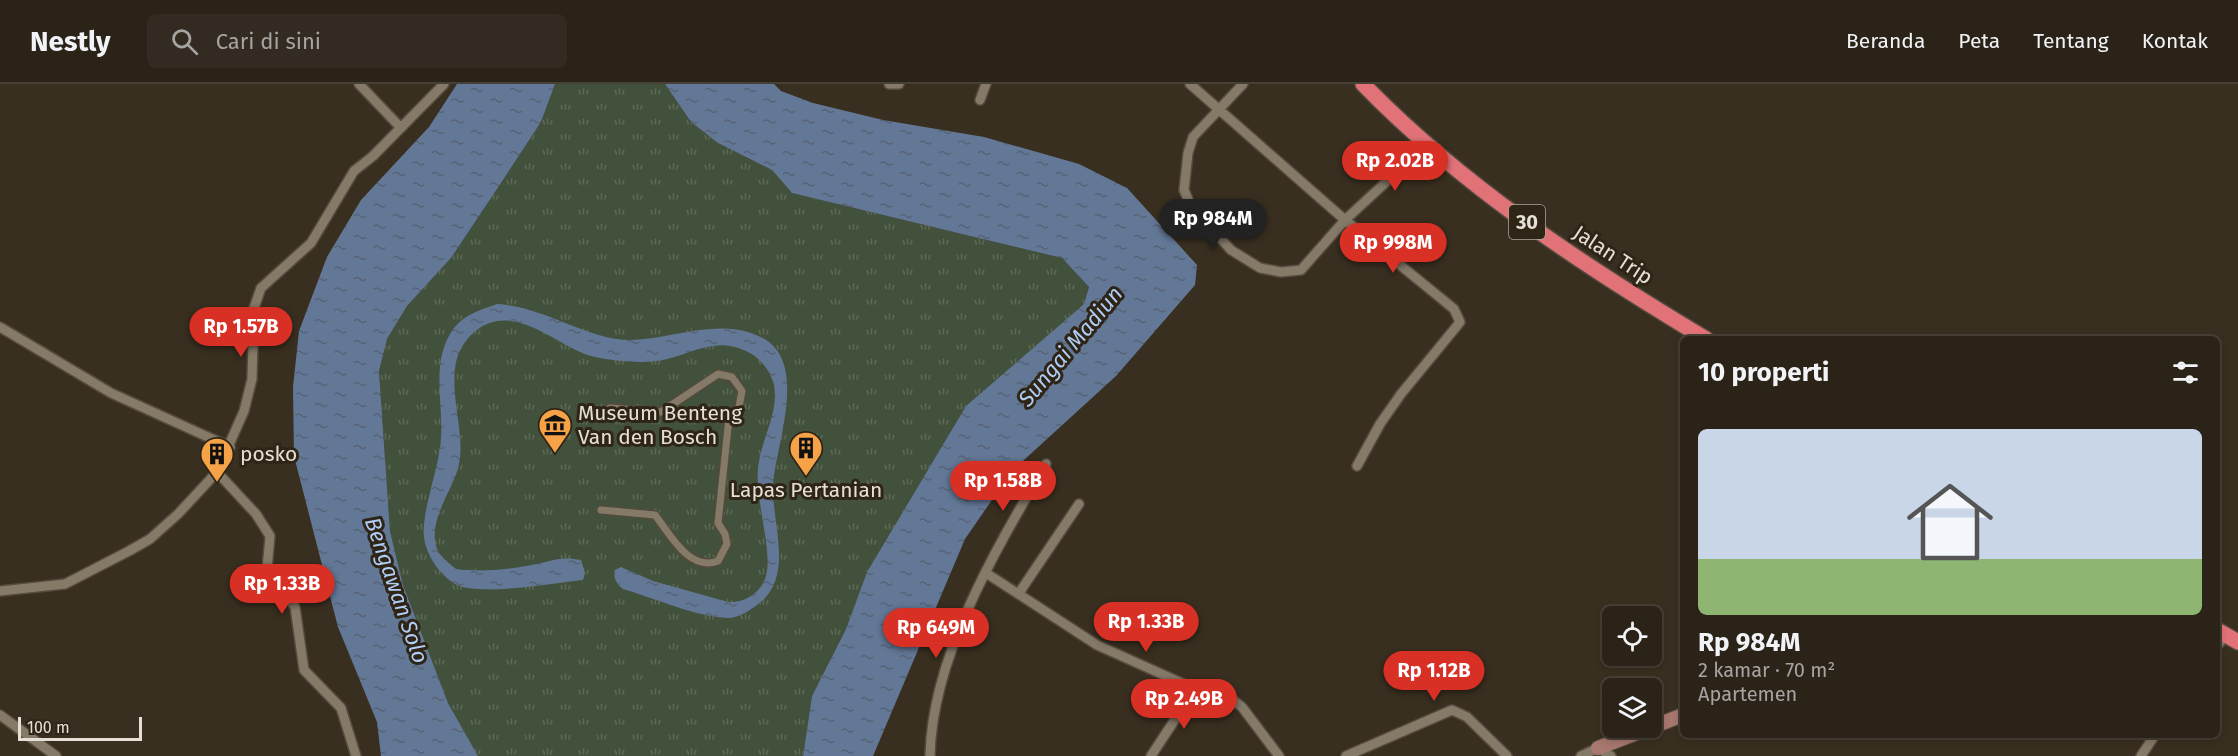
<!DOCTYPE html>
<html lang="id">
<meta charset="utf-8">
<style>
body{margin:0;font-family:"Fira Sans",sans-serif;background:#332b21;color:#f1f3f6;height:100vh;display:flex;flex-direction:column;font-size:22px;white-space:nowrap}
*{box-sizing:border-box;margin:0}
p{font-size:20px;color:#a6a4a2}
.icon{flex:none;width:33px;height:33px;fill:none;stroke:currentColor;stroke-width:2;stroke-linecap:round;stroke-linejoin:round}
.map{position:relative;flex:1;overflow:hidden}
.sheet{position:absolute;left:1680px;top:252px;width:540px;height:402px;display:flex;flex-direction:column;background:#2b2318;border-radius:9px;box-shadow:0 3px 9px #0003,0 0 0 2px #474037}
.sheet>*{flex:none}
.buttons{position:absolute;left:1602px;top:522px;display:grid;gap:12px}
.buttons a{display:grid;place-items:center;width:60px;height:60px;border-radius:9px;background:#2b2318;box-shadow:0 3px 9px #0003,0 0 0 2px #474037;font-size:30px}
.scale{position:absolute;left:18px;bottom:15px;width:124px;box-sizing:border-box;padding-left:6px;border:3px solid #e5dfd5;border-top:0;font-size:16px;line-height:21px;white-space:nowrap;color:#e5dfd5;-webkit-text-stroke:4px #2f2516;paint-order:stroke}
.price{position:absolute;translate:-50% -51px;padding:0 14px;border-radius:21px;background:#d93025;color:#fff;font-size:20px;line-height:39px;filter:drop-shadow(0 2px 3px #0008)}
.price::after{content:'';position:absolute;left:50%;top:36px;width:18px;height:14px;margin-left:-9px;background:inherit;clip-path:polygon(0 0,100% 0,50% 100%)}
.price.on{background:#222;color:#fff}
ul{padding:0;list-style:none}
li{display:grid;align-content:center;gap:12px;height:318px;padding:0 18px}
li span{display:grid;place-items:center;height:186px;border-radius:9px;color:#555}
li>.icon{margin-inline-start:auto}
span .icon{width:108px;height:108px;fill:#fffc;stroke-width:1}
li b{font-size:26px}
h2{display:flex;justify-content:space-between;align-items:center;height:72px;padding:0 18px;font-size:26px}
header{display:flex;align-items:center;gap:36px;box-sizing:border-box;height:84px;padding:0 30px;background:#2b2318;border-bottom:2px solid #474037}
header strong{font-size:28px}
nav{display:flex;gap:33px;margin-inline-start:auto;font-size:21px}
.search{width:420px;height:54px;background:#332b21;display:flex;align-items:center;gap:15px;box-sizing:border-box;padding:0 21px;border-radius:9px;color:#a6a4a2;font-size:22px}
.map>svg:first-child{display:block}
</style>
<header>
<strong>Nestly</strong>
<div class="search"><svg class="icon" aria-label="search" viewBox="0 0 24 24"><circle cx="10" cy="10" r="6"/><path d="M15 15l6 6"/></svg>Cari di sini</div>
<nav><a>Beranda</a><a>Peta</a><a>Tentang</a><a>Kontak</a></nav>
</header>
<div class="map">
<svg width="2238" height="672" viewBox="0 0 2238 672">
<defs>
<pattern id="park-tufts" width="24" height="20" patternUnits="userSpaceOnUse" patternTransform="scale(1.5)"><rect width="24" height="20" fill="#42513b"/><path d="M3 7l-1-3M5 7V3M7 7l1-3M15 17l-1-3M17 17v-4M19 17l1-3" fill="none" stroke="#5d6a56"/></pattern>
<pattern id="water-ripples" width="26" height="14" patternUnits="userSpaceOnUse" patternTransform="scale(1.5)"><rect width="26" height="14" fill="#637896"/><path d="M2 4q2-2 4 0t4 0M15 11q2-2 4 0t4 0" fill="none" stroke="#576374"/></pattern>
</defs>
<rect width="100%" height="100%" fill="#392f20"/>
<path fill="url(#park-tufts)" d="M555 0H665L691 38 718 59 772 86 792 109 1062 174 1089 203 1084 220 966 322 867 488 846 545 812 612 803 672H478L448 619 403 501 390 447 379 287 387 255 407 222 451 174 499 102 541 38Z"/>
<path fill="url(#water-ripples)" d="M457 0H555L541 38 499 102 451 174 407 222 387 255 379 287 390 447 403 501 448 619 478 672H381L377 638 338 543 294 372 293 303 299 247 327 173 361 116 429 43Z
M665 0H774L781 7 813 19 883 36 984 53 1079 80 1127 104 1197 181 1195 201 1116 292 1012 387 965 455 873 672H803L812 612 846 545 867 488 966 322 1084 220 1089 203 1062 174 792 109 772 86 718 59 691 38Z
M497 220C542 222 586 255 628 256 672 256 724 230 766 256 808 283 775 363 773 402 772 441 795 494 757 521 749 527 738 534 728 534 697 533 654 514 623 505 617 500 613 495 615 486L621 483 653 497 728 518C745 519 761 509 766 492 773 467 755 417 758 384 761 355 779 330 774 301 771 288 761 275 750 269 716 251 695 269 663 276 643 280 615 277 595 273 562 267 516 216 477 246 432 280 470 342 458 384 451 409 429 435 436 462 438 471 449 479 456 485 479 488 504 486 526 482 546 479 561 471 581 476L585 489 583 496C555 499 480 512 457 501 440 492 426 471 424 453 421 432 437 388 440 364 446 324 428 279 454 244 465 230 481 226 497 220Z"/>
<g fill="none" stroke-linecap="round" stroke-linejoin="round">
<g stroke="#544b3d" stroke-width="10">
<path id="pedestrian" d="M601 426 655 431C670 450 689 488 718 477L727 460 725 450 718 439 729 334 739 323 742 307 732 293 718 290 661 328 610 324"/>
</g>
<g stroke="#544b3d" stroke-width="12">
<path id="minor" d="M359 0 401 44
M889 0H899
M1190 0 1345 136 1454 225 1460 238 1456 243 1401 310 1380 340 1357 382
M1243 0 1193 53 1188 69 1184 106 1190 120 1231 166 1260 184 1281 188 1301 186 1345 136 1426 61
M980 16 986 0
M0 243 111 309 230 363
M217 388 256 430 270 452 267 485 295 523 304 586 341 624 356 672
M986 489 1097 561 1195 605 1233 616 1242 623 1279 672
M0 507 65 500 129 467 150 455 178 430 217 388 244 327 252 295 254 224 261 204 311 159 354 87 373 72 444 0
M1019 509 1079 420
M2217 562 2226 551
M0 631 56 672
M930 672C932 572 996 465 1046 380
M1151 672 1195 605
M1346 672 1452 626 1467 633 1507 672
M1581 672 1598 664 1611 672
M2141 672 2155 651"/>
</g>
<g stroke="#544b3d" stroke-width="16">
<path id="secondary" d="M1598 664 1683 631"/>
</g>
<g stroke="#544b3d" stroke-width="18">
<path id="trunk" d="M1363 0C1462 102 1584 182 1706 255
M2217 546 2238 558"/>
</g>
<use href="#pedestrian" stroke="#857968" stroke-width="7"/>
<use href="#minor" stroke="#857968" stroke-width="9"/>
<use href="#secondary" stroke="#a8776e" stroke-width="14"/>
<use href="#trunk" stroke="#e17278" stroke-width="15"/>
</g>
<defs>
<g id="museum-pin" transform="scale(1.725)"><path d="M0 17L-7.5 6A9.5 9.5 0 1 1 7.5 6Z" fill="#f6a247" stroke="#2f2516"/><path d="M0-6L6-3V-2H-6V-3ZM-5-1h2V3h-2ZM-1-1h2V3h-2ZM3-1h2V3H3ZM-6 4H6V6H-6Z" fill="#111"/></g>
<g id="building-pin" transform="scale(1.725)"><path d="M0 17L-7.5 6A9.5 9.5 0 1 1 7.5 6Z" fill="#f6a247" stroke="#2f2516"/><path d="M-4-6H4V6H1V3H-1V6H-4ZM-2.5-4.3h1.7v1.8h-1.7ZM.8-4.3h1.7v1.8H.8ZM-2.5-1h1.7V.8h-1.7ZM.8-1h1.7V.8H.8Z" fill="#111"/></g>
</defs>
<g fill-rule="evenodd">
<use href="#museum-pin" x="555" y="341"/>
<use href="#building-pin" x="806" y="364"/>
<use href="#building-pin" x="217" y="370"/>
</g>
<g text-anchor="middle" stroke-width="6" stroke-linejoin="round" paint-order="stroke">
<rect fill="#2f2516" stroke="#aea79c" stroke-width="1.5" x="1509" y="121" width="36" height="34" rx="4.5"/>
<g font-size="20" font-weight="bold" fill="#e5dfd5">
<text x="1527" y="145">30</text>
</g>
<g font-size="21" fill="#e5dfd5" stroke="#2f2516">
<text transform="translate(1613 171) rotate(33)" y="7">Jalan Trip</text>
</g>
<g font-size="21" fill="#e5dfd5" stroke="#2f2516" text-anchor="start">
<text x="578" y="336">Museum Benteng<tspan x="578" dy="24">Van den Bosch</tspan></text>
<text x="240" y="377">posko</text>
<text x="806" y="413" text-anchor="middle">Lapas Pertanian</text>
</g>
<g font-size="22" font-style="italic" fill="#b0cdf7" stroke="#2f2516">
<text transform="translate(1070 262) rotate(-50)" y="8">Sungai Madiun</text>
<text transform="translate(397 506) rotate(71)" y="8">Bengawan Solo</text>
</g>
</g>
</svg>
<div class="buttons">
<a><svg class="icon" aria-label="locate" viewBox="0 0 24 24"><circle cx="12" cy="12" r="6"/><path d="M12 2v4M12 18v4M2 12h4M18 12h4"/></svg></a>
<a><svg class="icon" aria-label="layers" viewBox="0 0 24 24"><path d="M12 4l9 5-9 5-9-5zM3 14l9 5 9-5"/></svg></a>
</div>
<div class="scale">100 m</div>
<b class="price" style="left:1395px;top:108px">Rp 2.02B</b>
<b class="price on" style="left:1213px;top:166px">Rp 984M</b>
<b class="price" style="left:1393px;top:190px">Rp 998M</b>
<b class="price" style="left:241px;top:274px">Rp 1.57B</b>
<b class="price" style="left:1003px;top:428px">Rp 1.58B</b>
<b class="price" style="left:282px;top:531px">Rp 1.33B</b>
<b class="price" style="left:1146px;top:569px">Rp 1.33B</b>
<b class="price" style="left:936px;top:575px">Rp 649M</b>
<b class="price" style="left:1434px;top:618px">Rp 1.12B</b>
<b class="price" style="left:1184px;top:646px">Rp 2.49B</b>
<section class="sheet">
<h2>10 properti<svg class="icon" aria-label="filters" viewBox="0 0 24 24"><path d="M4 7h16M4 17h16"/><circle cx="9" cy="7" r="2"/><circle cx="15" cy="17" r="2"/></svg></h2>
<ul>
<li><span style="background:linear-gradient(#c9d6e8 70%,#8fb573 0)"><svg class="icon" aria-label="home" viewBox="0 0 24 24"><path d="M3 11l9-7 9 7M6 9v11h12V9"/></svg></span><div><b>Rp 984M</b><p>2 kamar · 70 m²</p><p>Apartemen</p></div></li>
</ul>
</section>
</div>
